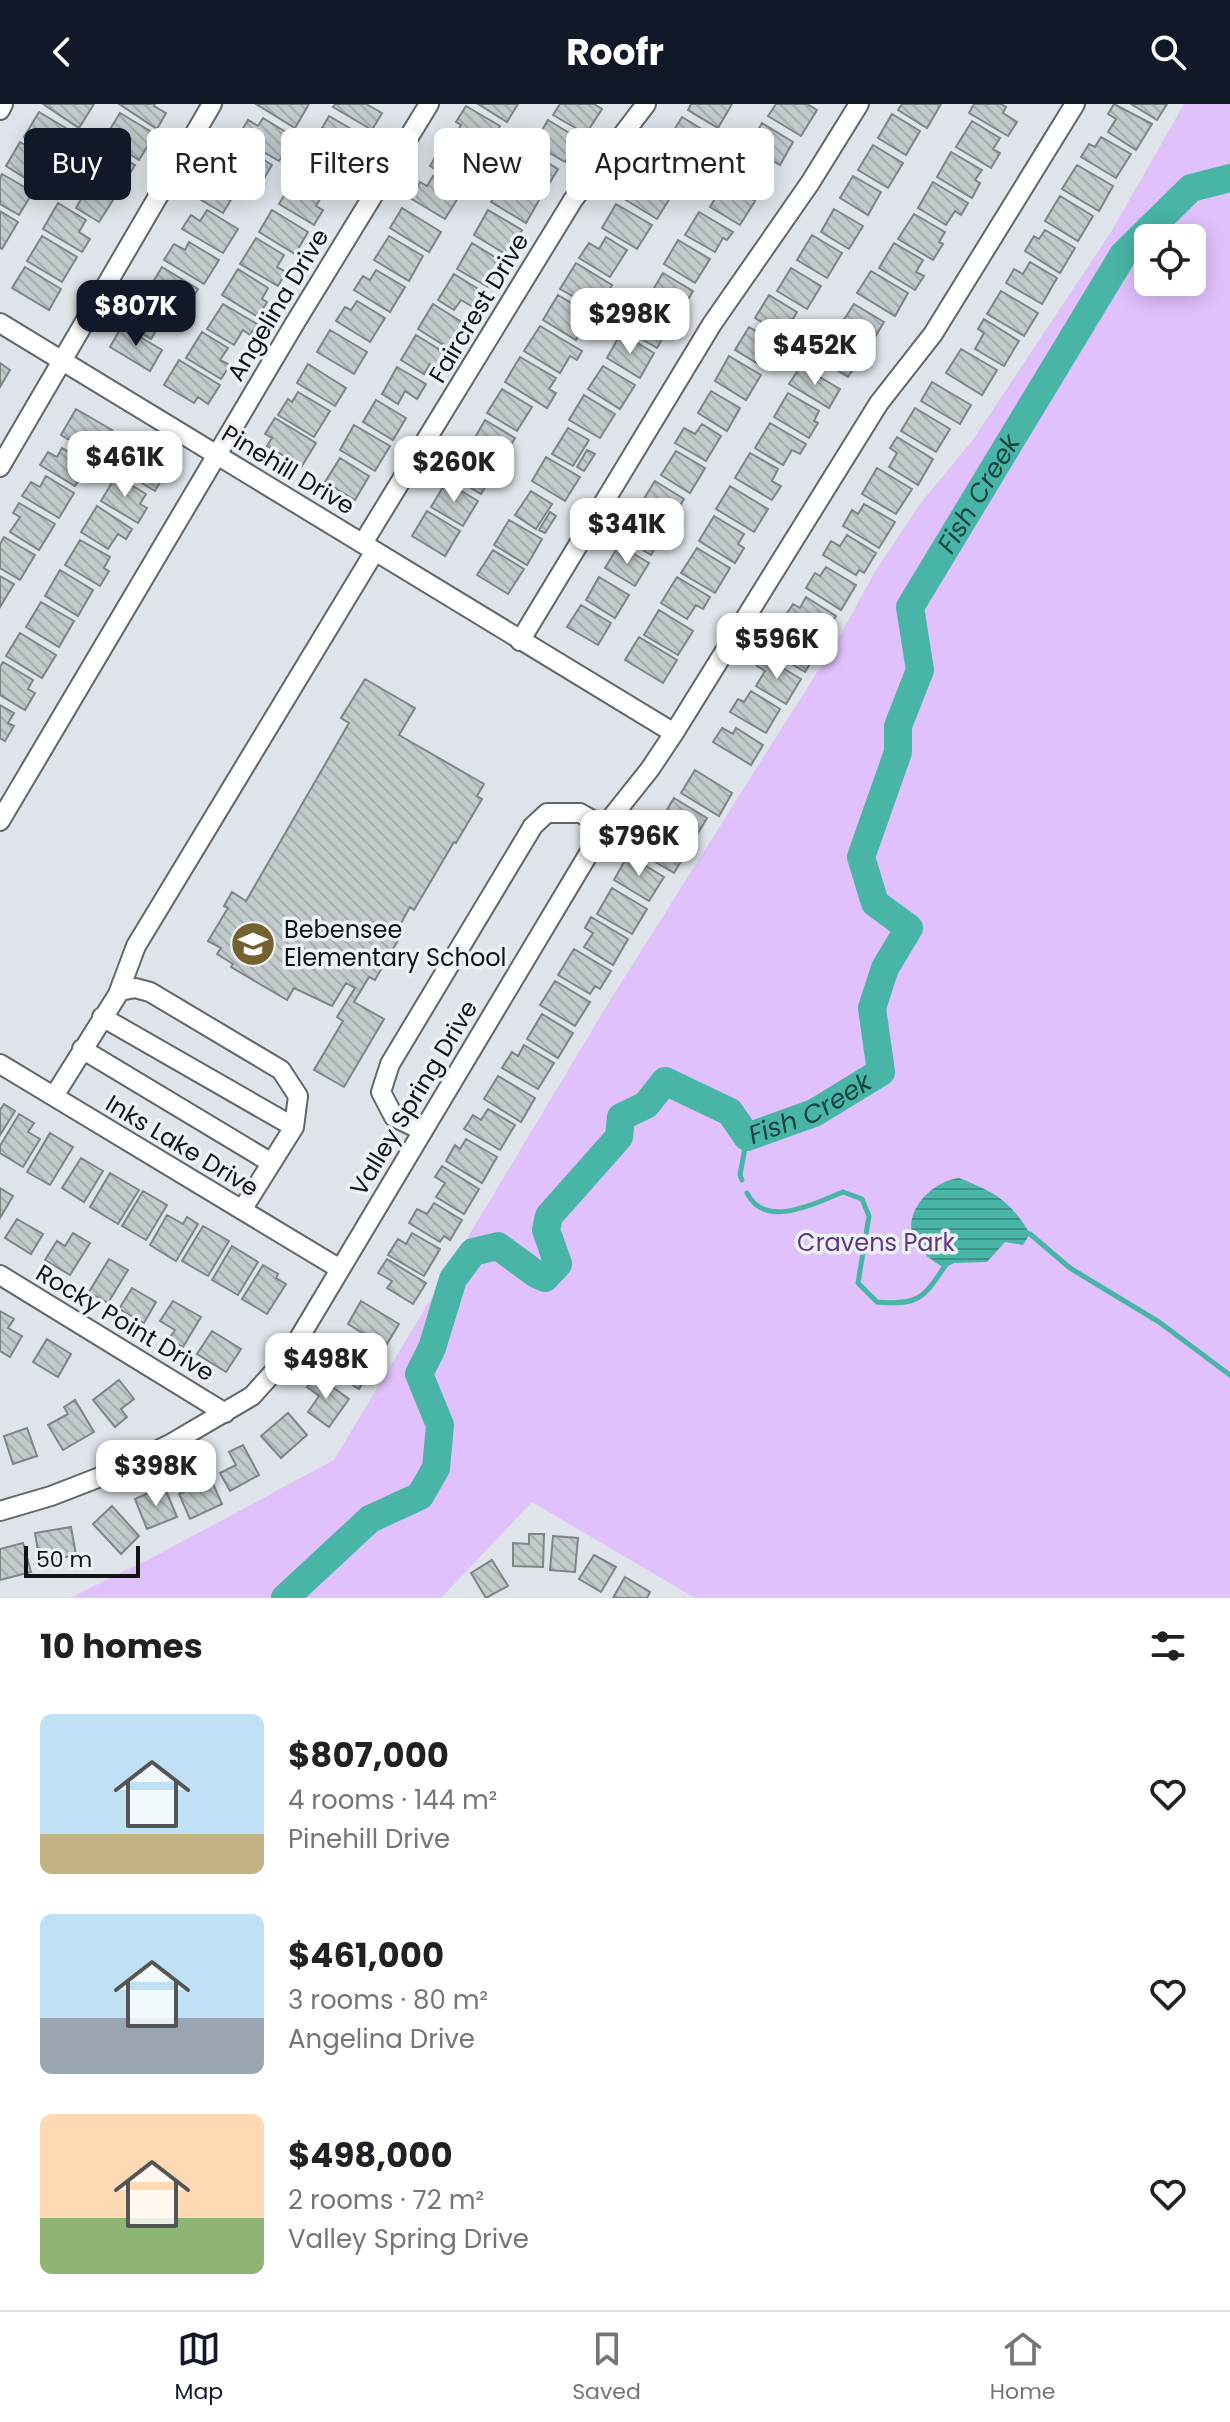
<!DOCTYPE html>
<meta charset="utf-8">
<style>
body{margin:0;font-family:Poppins,sans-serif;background:#f6f6f6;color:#202124;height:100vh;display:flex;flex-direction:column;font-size:30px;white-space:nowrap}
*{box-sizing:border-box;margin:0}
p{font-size:26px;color:#757577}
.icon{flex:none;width:44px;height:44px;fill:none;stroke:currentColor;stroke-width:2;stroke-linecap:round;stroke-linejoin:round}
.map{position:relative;height:1494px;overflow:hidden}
.sheet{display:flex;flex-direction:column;background:#fff;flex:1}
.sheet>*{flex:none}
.top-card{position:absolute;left:24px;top:24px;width:800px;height:72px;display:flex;gap:16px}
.tools{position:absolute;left:1134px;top:120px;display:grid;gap:16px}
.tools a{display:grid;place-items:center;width:72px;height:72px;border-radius:12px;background:#fff;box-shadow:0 4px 20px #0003;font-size:40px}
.scale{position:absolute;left:24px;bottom:20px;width:116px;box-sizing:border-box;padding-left:8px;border:4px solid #121416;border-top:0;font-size:22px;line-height:28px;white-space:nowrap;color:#121416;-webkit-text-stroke:6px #ecf1f6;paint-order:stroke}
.price{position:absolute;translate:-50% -68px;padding:0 18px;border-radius:16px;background:#fff;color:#222;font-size:26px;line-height:52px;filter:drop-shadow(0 2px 4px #0008)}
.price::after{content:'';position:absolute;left:50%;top:48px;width:24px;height:18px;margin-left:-12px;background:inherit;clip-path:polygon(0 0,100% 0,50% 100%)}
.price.active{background:#111827;color:#fff}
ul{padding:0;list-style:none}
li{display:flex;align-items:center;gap:24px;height:200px;padding:0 40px}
li span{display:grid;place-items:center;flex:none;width:224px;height:160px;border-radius:12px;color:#555}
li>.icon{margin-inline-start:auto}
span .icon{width:96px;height:96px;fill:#fffc;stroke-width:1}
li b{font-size:34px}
h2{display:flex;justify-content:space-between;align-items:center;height:96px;padding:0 40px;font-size:34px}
.pill{padding:0 28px;border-radius:12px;background:#fff;box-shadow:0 4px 20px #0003;font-size:28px;line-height:72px}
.pill.active{background:#111827;color:#fff}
header{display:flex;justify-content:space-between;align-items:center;height:104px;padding:0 40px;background:#111827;color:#fff;font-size:36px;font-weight:700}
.dock{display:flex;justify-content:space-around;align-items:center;height:112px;border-top:2px solid #e0e0e0;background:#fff;font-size:22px;color:#757577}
.dock a{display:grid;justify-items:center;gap:4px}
.dock .active{color:#111827}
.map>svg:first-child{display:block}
</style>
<header><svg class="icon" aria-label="back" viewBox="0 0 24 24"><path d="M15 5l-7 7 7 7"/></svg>Roofr<svg class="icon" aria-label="search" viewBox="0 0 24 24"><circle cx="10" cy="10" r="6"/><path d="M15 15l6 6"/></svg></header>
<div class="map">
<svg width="1230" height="1494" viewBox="0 0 1230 1494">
<defs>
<pattern id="water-rules" width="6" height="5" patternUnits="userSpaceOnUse" patternTransform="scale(2)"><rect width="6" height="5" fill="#49b5a7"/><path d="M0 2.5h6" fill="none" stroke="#3b9287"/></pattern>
<pattern id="building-back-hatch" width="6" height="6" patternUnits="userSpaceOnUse" patternTransform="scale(2)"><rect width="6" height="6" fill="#c2cacc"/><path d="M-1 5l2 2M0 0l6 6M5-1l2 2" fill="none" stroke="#a6adae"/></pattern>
</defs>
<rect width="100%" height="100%" fill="#dee4e9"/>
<path fill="#e0c1fc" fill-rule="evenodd" d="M1184 0H1230V1494H695L532 1398 441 1494H70L159 1450 334 1356 609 898 838 535 876 466 920 400 972 337 1111 128ZM1148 134H1192V178H1148Z"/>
<path fill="url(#water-rules)" d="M959 1074C994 1088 1010 1096 1030 1130L1023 1141 1005 1138 987 1158 954 1159 944 1164C933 1157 922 1150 915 1138 900 1109 932 1077 959 1074Z"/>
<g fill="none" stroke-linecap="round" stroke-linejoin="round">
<path stroke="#49b5a7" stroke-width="5" d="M742 1076 740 1071 747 1033
M747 1089C765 1126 816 1099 843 1088L862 1095 869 1112 858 1179 877 1198C920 1202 924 1193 947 1159
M1025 1128 1030 1130 1070 1164 1159 1218 1230 1271"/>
<path stroke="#49b5a7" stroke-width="28" id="s1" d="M285 1494 370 1415 420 1392 436 1364 440 1321 419 1270 432 1244 453 1175 473 1148 498 1142 536 1170 545 1174 558 1160 546 1126 549 1112 619 1033 621 1013 646 1001 665 977 730 1008 747 1033 814 1009 881 968 872 904 885 864 909 824 875 799 861 753 898 648V622L920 566 910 503 1123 151 1191 84 1230 74"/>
</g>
<path fill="url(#building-back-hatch)" stroke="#7e8587" stroke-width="2" d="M43 0H94L79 24Z
M119 0H155L154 2 166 9 157 25Z
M256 0H309L295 24Z
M335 0H366L382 9 372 26 333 3Z
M478 0H518L507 18Z
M560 0H594L602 5 586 30 553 11Z
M691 0H732L718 24 688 6Z
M776 0H807L817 6 801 32 768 12Z
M902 0H941L927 24 898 6Z
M974 0H1001L1006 3 1003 9 1017 18 1008 32 969 9Z
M1114 0 1152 20 1136 46 1108 28 1116 15 1108 10Z
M1131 0H1167L1157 16Z
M466 2 500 22 485 47 456 30 461 21 456 18Z
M39 8 71 27 56 52 24 33Z
M120 9 155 30 139 56 104 35Z
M892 10 920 27 906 51 878 34Z
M329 12 360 30 354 39 361 43 352 58 315 36Z
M682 13 710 30 696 53 668 36Z
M263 14 294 33 279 57 238 33 248 16 258 22Z
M548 16 579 35 565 58 534 40Z
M972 17 1000 34 993 45 1000 49 991 64 956 43Z
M762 19 793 38 780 61 749 42Z
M1101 33 1131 50 1116 74 1081 53 1089 40 1095 43Z
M20 38 52 57 38 82 6 62Z
M237 39 272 61 257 86 221 65Z
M660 40 689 58 675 82 645 64Z
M311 41 347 63 332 88 296 67Z
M873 41 903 59 888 84 858 66Z
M454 42 481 58 465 84 430 62 438 48 447 53Z
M104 43 135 61 119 87 89 69Z
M528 47 558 65 544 88 514 70Z
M951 48 982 66 975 76 980 79 972 94 937 73Z
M745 49 765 61 759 71 770 78 761 93 730 74Z
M1077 61 1113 82 1099 107 1062 85Z
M637 67 673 89 657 115 621 93Z
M2 70 33 88 19 111 0 100V74Z
M216 70 238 84 223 109 201 96Z
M433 72 461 89 445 115 410 94 420 78 427 82Z
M853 72 881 88 868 111 840 94Z
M295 74 323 90 316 102 323 106 314 121 279 100Z
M505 75 539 96 526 119 491 98Z
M91 78 115 93 99 118 76 104Z
M933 78 968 99 961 111 955 107 946 121 918 104Z
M724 79 755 97 740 121 710 103Z
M1060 92 1093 112 1078 137 1045 117Z
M58 99 86 116 79 128 90 135 82 148 43 125Z
M616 100 652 121 637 145 602 124Z
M402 104 441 128 429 148 390 124Z
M834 105 863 122 849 145 821 128Z
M207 106 238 125 223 149 182 125 191 111 200 117Z
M272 106 308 128 295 150 259 128Z
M488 106 522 126 507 151 474 131Z
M0 107 18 118 2 145 0 144Z
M699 108 733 128 727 136 723 134 715 148 685 131Z
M914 110 945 128 939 138 943 140 933 156 898 135Z
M1045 126 1075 144 1060 169 1025 147 1034 132 1039 135Z
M812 131 842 149 827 174 797 156Z
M42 132 77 153 62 178 27 157Z
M389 132 423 152 409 177 374 156Z
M606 133 627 146 610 173 579 154 589 139 599 145Z
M256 134 284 151 277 163 286 168 278 182 240 160Z
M678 136 710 155 695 179 664 160Z
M189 138 219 156 204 180 164 156 174 140 185 146Z
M472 139 503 158 488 183 457 165Z
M894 139 923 156 916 168 924 172 915 186 879 164Z
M1030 158 1057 174 1042 200 1006 179 1014 165 1023 170Z
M576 159 612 181 597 206 560 185Z
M25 163 61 185 49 206 12 184Z
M162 163 198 185 182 210 147 188Z
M791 164 821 182 807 205 777 187Z
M238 165 268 184 262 195 267 198 258 213 222 191Z
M376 166 405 183 390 208 354 186 363 172 370 176Z
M871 167 908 189 895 212 857 189Z
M663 169 693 187 678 212 648 194Z
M454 170 483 188 473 203 461 196 454 206 438 196Z
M1001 187 1038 209 1024 232 987 210Z
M558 191 591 211 576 236 543 216Z
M769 191 797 208 783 231 755 214Z
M144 194 167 208 151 235 128 221Z
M357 197 385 214 370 238 336 217 345 203 351 206Z
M223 200 257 220 250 231 243 226 234 241 207 225Z
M433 200 465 220 450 245 418 225Z
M854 200 884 218 869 243 838 225Z
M649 204 672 218 657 244 633 230Z
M984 215 1019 237 1004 262 975 245 984 229 978 225Z
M122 222 162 246 150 267 110 243Z
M540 222 582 247 577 256 570 252 560 269 524 247Z
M749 223 779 241 765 264 735 246Z
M825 224 856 242 849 254 857 259 848 273 809 249Z
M330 226 367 248 354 270 317 248Z
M202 228 228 244 220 256 230 261 221 275 186 254Z
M621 229 654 249 640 274 607 254Z
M416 231 445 249 436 263 430 260 424 270 401 256Z
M961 245 997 266 982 291 946 269Z
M729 252 761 271 746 296 715 277Z
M520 253 556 274 549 285 556 289 547 304 505 278Z
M179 256 220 281 208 300 198 293 194 299 164 281Z
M0 259 10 266 0 283Z
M308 260 346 284 335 302 297 279Z
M603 262 635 281 620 305 588 285Z
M801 262 840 285 829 304 789 280Z
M397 263 426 280 417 295 405 287 398 300 382 290Z
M932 278 971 301 960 320 921 297Z
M502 285 532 303 517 327 487 309Z
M711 287 740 304 727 327 698 309Z
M298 288 330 307 314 333 278 311 288 295 292 298Z
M788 289 819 307 814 317 818 319 809 334 774 313Z
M584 291 615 310 600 334 569 316Z
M376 296 406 314 393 336 363 318Z
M915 304 950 325 936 348 901 327Z
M76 305 112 326 96 352 61 331Z
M275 314 316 339 302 362 267 342 272 334 265 330Z
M485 316 515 334 500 359 471 341Z
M770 319 806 340 800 350 792 346 783 361 755 344Z
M702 320 721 332 706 357 675 339 684 324 695 330Z
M354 321 390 342 375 367 340 346Z
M568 324 589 336 573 362 552 350Z
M897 333 933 355 918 381 889 363 897 349 890 344Z
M132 341 169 363 155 387 118 365Z
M62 344 88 360 75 382 40 361 48 348 57 353Z
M587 346 595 350 584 367 577 363Z
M676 347 705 364 690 389 661 371Z
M464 349 495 367 481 390 450 371Z
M750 349 778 365 772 377 781 382 772 396 735 374Z
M546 353 580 373 565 397 532 377Z
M340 354 369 372 355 396 325 378Z
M877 364 912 385 896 410 862 390Z
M46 372 74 389 59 414 22 392 31 378 40 383Z
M116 372 146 390 140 400 147 404 138 419 101 397Z
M655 377 684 395 669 419 640 401Z
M446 378 478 397 463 422 431 403Z
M730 382 768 405 754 428 716 405Z
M531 387 552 400 536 425 515 411Z
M19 399 55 420 39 446 10 428 20 413 13 409Z
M864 400 895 418 879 444 843 422 852 406 858 410Z
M97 402 132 425 126 435 118 430 108 445 81 428Z
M427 407 460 427 445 452 412 432Z
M550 408 556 412 545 429 539 426Z
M636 408 666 427 651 451 621 433Z
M714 412 744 430 738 440 744 444 735 459 699 437Z
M509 416 542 435 527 461 494 441Z
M847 431 876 449 864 469 859 466 856 471 823 451 831 437 840 442Z
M4 433 35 451 20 476 0 464V440Z
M80 436 110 453 104 464 109 467 100 482 65 461Z
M619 441 649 459 635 482 605 464Z
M697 444 730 464 715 489 681 469Z
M493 446 524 465 508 490 477 471Z
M826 463 856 481 841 506 806 484 815 469 820 472Z
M60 466 93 486 78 512 45 492Z
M0 472 14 480 0 503Z
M599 473 629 491 615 514 586 496Z
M677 473 710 493 703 505 696 501 687 515 661 499Z
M806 493 836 512 821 536 784 514 793 500 800 504Z
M41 498 74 517 59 543 26 523Z
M581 501 611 519 598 541 567 523Z
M659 506 693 527 678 551 644 531Z
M791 526 820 543 805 568 768 546 776 531 785 536Z
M20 529 56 551 42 574 6 552Z
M639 533 677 556 663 579 625 556Z
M763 552 801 575 786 600 756 582 765 567 757 562Z
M3 558 33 576 28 585 35 589 25 606 0 591V563Z
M365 575 415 604 399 631 484 680 477 692 482 695 456 739 454 738 414 806 410 803 395 830 400 833 375 876 369 873 354 898 384 915 344 983 314 966 343 917 337 913 355 884 346 879 332 902 294 884 287 896 231 863 233 860 217 850 221 844 208 837 228 804 224 802 232 788 246 797 349 619 341 614Z
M751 587 780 605 766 629 730 608 738 595 744 598Z
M0 601 14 609 8 619 14 622 5 637 0 634Z
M722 624 733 630 736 624 763 641 751 661 713 638Z
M695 666 732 689 719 712 681 689Z
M674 694 707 714 692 739 659 719Z
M659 732 686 749 674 769 635 746 643 733 654 739Z
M628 751 664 773 649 797 614 776Z
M612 784 647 805 632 830 597 810Z
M591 813 628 835 613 861 584 843 593 829 585 824Z
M574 845 611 867 600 885 595 882 590 890 558 871Z
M555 877 590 898 575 922 540 901Z
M542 910 573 929 558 954 527 935Z
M524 941 554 959 538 985 502 964 512 948 518 952Z
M498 972 535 994 521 1018 484 995Z
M4 1000 15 1007 0 1031V1006Z
M488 1005 515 1021 500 1046 464 1025 473 1011 481 1016Z
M19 1010 34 1019 28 1028 40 1035 23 1063 0 1049V1042Z
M50 1029 73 1043 50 1081 27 1068Z
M466 1035 497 1053 482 1079 446 1057 455 1041 460 1045Z
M81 1054 103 1067 84 1098 62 1084Z
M442 1062 479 1085 464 1110 436 1093 445 1079 435 1073Z
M110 1069 139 1086 118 1120 90 1103Z
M0 1084 13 1092 0 1114Z
M143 1087 167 1101 146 1136 122 1122Z
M434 1099 462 1116 450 1136 444 1132 440 1138 409 1119 417 1105 427 1110Z
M167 1111 183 1120 187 1113 198 1120 176 1157 150 1141Z
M17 1115 43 1130 31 1150 5 1134Z
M203 1122 229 1137 208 1172 182 1157Z
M73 1129 90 1139 70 1171 45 1156 57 1137 65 1142Z
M412 1129 440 1145 424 1172 388 1151 398 1135 406 1140Z
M232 1142 258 1158 238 1191 212 1176Z
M109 1155 128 1166 108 1199 89 1188Z
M387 1155 426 1179 413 1200 387 1184 392 1177 378 1169Z
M263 1161 278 1170 276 1174 286 1180 267 1210 242 1195Z
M132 1184 156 1198 144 1219 119 1205Z
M173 1197 201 1213 183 1243 169 1235 175 1226 160 1217Z
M361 1197 399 1220 385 1243 348 1220Z
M0 1207 14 1215 8 1224 22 1232 10 1253 0 1247Z
M212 1227 241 1245 226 1268 197 1250Z
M47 1235 71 1250 58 1273 33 1258Z
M339 1238 374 1260 359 1285 324 1263Z
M316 1271 349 1295 329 1323 308 1308 319 1292 307 1283Z
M119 1276 134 1295 121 1305 127 1313 115 1323 93 1296Z
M75 1296 94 1328 63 1346 48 1321 68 1310 64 1303Z
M288 1309 307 1331 281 1354 261 1332Z
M27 1324 37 1352 13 1360 4 1332Z
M243 1341 259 1371 230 1387 220 1369 236 1361 229 1348Z
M205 1362 222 1400 190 1415 179 1390 197 1382 191 1368Z
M164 1382 177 1413 147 1425 135 1395Z
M112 1402 139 1432 121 1450 93 1420Z
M71 1423 76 1451 40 1458 35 1429Z
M529 1430H544L543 1463 513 1462V1439L529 1440Z
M553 1432 578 1434 575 1468 550 1466Z
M23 1439 31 1468 0 1476V1445Z
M594 1451 616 1463 601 1488 579 1475Z
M492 1456 508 1482 486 1494 471 1469Z
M625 1473 650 1488 647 1494H613Z"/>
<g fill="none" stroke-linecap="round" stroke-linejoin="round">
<g stroke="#61666b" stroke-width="22">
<path id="minor" d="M0 6 3 0
M0 219 674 629
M0 363 212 0
M363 439 573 96 646 0
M520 537 712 220 810 79 859 0
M0 717 295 219 429 0
M118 890 136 842 375 447
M102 913 294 1023
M82 945 270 1058
M0 960 340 1165
M54 992 120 887 135 884 150 888 281 966 298 992 294 1023 242 1106
M423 1027 394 1013 381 988 390 960 533 722 547 709H580L605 723
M0 1171 225 1309
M0 1407 51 1392 113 1368 172 1339 252 1292 289 1251 607 719 650 665 674 629 879 299 933 230 1075 0"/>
</g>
<use href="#minor" stroke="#fff" stroke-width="18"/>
</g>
<defs>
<g id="school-disc" transform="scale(2.3)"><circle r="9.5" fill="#73612f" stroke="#ecf1f6"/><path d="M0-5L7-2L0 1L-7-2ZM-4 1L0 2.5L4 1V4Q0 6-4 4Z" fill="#fff"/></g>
</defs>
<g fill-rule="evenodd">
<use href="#school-disc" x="253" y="840"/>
</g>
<g text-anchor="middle" stroke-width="7" stroke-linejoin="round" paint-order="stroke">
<g font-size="24" fill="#121416" stroke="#ecf1f6">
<text transform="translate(278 201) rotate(-59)" y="8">Angelina Drive</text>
<text transform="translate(479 204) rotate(-59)" y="8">Faircrest Drive</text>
<text transform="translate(288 366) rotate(31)" y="8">Pinehill Drive</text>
<text transform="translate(414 994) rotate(-59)" y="8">Valley Spring Drive</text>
<text transform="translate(182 1042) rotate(31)" y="8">Inks Lake Drive</text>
<text transform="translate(125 1219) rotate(31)" y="8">Rocky Point Drive</text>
</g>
<g font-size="24" fill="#121416" stroke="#ecf1f6" text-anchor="start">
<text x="284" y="834">Bebensee<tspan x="284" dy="28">Elementary School</tspan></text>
</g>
<g font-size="24" fill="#623584" stroke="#ecf1f6">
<text x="876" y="1147">Cravens Park</text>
</g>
<g font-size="26" font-style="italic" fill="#164640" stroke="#ecf1f6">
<text dy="9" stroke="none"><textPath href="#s1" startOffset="1662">Fish Creek</textPath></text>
<text dy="9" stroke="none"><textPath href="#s1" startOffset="944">Fish Creek</textPath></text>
</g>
</g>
</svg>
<div class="tools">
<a><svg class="icon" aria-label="locate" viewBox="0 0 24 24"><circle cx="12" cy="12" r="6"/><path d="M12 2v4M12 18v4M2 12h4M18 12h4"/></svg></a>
</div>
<div class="scale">50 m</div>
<b class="price active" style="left:136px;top:244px">$807K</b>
<b class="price" style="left:630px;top:252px">$298K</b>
<b class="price" style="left:815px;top:283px">$452K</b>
<b class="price" style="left:125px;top:395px">$461K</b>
<b class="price" style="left:454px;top:400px">$260K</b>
<b class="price" style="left:627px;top:462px">$341K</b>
<b class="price" style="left:777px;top:577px">$596K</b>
<b class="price" style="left:639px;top:774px">$796K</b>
<b class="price" style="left:326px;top:1297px">$498K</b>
<b class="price" style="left:156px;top:1404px">$398K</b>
<div class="top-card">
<a class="pill active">Buy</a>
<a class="pill">Rent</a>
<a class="pill">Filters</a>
<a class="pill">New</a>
<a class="pill">Apartment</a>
</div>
</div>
<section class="sheet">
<h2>10 homes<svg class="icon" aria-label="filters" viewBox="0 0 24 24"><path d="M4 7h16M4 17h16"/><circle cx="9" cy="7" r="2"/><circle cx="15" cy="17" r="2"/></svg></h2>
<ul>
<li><span style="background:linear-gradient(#bfe0f5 75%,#c2b280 0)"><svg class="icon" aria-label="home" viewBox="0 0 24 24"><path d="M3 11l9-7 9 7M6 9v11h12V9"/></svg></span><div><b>$807,000</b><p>4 rooms · 144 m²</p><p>Pinehill Drive</p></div><svg class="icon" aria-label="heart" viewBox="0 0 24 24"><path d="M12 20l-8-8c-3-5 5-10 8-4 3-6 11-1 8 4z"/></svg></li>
<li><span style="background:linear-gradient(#bfe0f5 65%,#9aa5b1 0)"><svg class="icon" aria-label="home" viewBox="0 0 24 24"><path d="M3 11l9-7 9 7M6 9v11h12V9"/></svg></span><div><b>$461,000</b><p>3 rooms · 80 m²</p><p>Angelina Drive</p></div><svg class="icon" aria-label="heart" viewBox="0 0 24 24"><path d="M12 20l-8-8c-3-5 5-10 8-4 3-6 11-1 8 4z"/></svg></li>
<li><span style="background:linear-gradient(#ffd9b3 65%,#8fb573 0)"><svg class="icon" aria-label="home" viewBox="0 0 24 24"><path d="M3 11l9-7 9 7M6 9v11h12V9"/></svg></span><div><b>$498,000</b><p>2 rooms · 72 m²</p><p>Valley Spring Drive</p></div><svg class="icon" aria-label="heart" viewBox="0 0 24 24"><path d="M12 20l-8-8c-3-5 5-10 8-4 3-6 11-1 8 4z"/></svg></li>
</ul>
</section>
<nav class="dock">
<a class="active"><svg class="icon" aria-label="map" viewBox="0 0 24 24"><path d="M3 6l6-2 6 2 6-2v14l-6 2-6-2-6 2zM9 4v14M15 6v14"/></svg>Map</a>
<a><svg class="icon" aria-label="saved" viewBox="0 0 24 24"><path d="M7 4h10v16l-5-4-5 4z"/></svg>Saved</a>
<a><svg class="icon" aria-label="home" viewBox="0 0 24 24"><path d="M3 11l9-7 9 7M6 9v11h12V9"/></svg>Home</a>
</nav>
